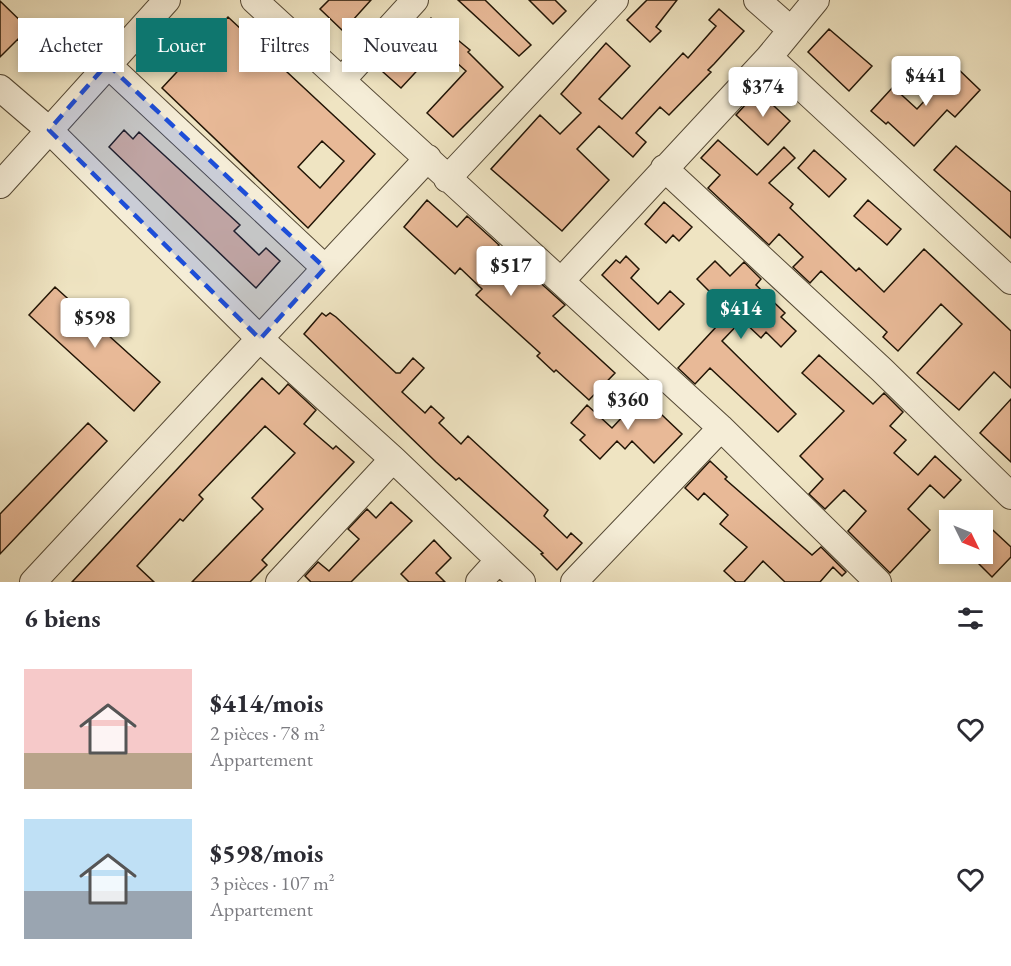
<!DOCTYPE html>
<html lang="fr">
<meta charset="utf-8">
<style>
body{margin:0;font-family:"EB Garamond",serif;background:#f2f2f3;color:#2b2b33;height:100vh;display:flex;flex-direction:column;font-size:22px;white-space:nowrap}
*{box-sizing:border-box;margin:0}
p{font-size:20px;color:#7c7c81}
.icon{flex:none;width:33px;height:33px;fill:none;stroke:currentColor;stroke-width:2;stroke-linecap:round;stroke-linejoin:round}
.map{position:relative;height:582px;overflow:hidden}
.sheet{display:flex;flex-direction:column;background:#fff;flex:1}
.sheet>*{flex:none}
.guide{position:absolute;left:18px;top:18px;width:600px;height:54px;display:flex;gap:12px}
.needle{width:39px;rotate:133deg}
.fabs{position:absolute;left:939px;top:510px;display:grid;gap:12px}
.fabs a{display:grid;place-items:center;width:54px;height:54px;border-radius:0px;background:#fff;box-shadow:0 3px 9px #0003;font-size:30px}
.price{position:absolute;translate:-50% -51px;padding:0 14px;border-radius:6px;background:#fff;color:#222;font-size:20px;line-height:39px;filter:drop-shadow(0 2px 3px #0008)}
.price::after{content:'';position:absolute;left:50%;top:36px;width:18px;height:14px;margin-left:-9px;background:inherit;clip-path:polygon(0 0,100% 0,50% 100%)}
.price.selected{background:#0f766e;color:#fff}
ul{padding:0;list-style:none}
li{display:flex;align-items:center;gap:18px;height:150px;padding:0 24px}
li span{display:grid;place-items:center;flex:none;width:168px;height:120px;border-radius:0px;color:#555}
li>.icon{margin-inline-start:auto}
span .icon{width:72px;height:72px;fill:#fffc;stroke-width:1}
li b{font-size:26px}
h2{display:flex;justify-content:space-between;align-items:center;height:72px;padding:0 24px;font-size:26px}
.tag{padding:0 21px;border-radius:0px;background:#fff;box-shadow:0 3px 9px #0003;font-size:21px;line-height:54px}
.tag.selected{background:#0f766e;color:#fff}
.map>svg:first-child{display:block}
</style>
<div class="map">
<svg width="1011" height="582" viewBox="0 0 1011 582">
<rect width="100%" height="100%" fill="#efe4c2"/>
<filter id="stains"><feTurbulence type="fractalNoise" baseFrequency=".00333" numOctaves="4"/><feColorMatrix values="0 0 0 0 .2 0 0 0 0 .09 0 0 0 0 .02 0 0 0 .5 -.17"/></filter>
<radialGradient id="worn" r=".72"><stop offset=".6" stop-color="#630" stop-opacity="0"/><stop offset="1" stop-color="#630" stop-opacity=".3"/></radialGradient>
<path fill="#e8b997" stroke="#211405" stroke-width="1.5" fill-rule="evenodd" d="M329 0H371L343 31 320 9Z
M458 0H485L531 45 519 56Z
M529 0H555L566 11 553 24Z
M647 0H677L656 27 661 31 650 42 627 20Z
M0 1 32 32 22 43 18 39 0 57Z
M719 9 744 31 714 64 708 70 711 72 669 115 660 107 636 133 646 142 633 157 599 126 577 149 609 180 562 231 491 169 540 115 560 134 581 113 561 94 606 43 630 66 599 99 622 119 683 53 688 58 716 26 709 20Z
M228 17 375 154 308 228 162 88ZM322 141 344 161 320 188 298 167Z
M431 18 470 50 468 52 503 87 453 137 427 113 466 71 439 47 401 88 383 72Z
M829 29 872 66 849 91 808 52Z
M956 67 980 90 955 117 947 110 914 146 888 122 886 124 871 111 893 87 917 109Z
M758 91 790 121 768 145 736 115Z
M124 130 133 139 139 132 240 225 234 231 259 255 266 248 280 261 256 288 109 147Z
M718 140 757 175 784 147 795 158 769 183 793 204 790 208 856 271 859 268 884 292 924 249 1011 331V388L994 372 959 410 917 373 962 324 941 304 898 351 883 337 887 332 821 271 810 283 793 267 803 257 779 234 769 245 708 188 720 175 701 158Z
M956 146 1011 192V238L934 170Z
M814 150 846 179 829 197 798 168Z
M427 200 457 227 467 216 499 245 487 257 512 282 525 269 565 305 553 316 615 373 589 400 556 370 554 372 537 356 540 353 476 295 482 289 460 268 455 274 404 227Z
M868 200 901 229 887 245 854 216Z
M664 202 692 227 679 241 673 235 666 243 645 224Z
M626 256 639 269 631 278 658 304 670 291 684 304 659 330 602 275 616 260 620 263Z
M715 261 730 276 744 262 761 279 756 285 785 313 781 317 796 331 781 347 766 332 761 338 742 320 722 341 796 414 778 432 710 368 695 384 678 368 730 312 697 279Z
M55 287 160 382 134 411 29 315Z
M322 313 326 316 330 313 336 317 396 373H400L413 358 424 368 402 392 425 413 431 406 444 418 439 423 461 444 468 436 548 510 544 516 567 538 571 533 582 543 557 570 541 554 543 553 459 478 456 480 436 462 304 334Z
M819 355 873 404 884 393 903 412 890 426 906 440 894 453 918 475 935 456 961 480 944 498 930 485 908 509 930 530 890 573 848 531 866 511 844 490 825 509 809 494 823 479 800 456 844 411 802 373Z
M262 378 279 394 288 384 316 410 304 424 333 449 336 446 354 462 262 560 267 565 250 582H192L263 509 252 498 295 453 265 426 199 495 203 499 183 521 180 519 137 566 154 582H72Z
M642 396 682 434 654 463 632 441 625 449 617 441 600 459 580 440 585 435 571 423 587 405 612 428Z
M1011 399V462L980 433Z
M88 423 107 441 0 554V514Z
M710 461 727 477 725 479 812 555 821 547 846 572 842 576 833 567 820 582H785L763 561 744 582H736L724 571 747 547 720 524 728 515 704 493 698 500 685 488Z
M391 502 412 521 351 582H311L305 576 318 562 329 571 359 539 348 529 367 509 376 518Z
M982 520 1011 547V557L992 577 978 563 982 558Z
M434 540 451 558 436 573 445 582H409L401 574Z"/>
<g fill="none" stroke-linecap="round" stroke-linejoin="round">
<g stroke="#544834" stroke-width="28">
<path id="minor" d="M254 0 721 428 878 582
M757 0 790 29
M769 57 1011 281
M107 64 325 268
M342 80 415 0
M0 88 49 130 260 339 393 459 522 582
M664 168 882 370 1011 496
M447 179 615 0
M0 185 167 0
M561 281 769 57 816 0
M33 582 428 158
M279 582 393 459
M479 582 498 561
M574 582 721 428"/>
</g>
<use href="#minor" stroke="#f5edd7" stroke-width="26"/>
</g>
<path fill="#1d4ed8" fill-opacity="0.2" stroke="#1d4ed8" stroke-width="4.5" stroke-dasharray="12 8" stroke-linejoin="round" d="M107 64 325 268 260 339 49 130Z"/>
<rect width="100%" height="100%" filter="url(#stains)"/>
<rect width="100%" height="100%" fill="url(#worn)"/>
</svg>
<div class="fabs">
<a><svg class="needle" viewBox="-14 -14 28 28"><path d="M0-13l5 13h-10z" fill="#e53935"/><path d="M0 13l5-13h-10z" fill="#7c7c81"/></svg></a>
</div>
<b class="price" style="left:926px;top:107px">$441</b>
<b class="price" style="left:763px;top:118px">$374</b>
<b class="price" style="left:511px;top:297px">$517</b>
<b class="price selected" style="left:741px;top:340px">$414</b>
<b class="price" style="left:95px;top:349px">$598</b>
<b class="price" style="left:628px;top:431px">$360</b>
<div class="guide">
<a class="tag">Acheter</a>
<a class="tag selected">Louer</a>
<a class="tag">Filtres</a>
<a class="tag">Nouveau</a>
</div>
</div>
<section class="sheet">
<h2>6 biens<svg class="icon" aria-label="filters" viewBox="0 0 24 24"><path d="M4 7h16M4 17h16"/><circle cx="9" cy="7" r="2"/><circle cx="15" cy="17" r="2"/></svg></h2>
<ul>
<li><span style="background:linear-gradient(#f6c9c9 70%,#b9a48a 0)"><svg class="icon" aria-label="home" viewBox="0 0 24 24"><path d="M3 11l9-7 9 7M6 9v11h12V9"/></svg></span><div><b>$414/mois</b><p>2 pièces · 78 m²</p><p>Appartement</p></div><svg class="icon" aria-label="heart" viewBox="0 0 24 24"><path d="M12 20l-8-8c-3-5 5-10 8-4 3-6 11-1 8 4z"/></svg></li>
<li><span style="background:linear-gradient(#bfe0f5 60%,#9aa5b1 0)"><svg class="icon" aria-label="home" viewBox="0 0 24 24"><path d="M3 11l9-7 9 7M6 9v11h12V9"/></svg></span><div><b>$598/mois</b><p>3 pièces · 107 m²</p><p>Appartement</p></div><svg class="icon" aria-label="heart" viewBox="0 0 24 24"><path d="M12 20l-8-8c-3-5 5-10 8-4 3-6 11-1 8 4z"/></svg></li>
</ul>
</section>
